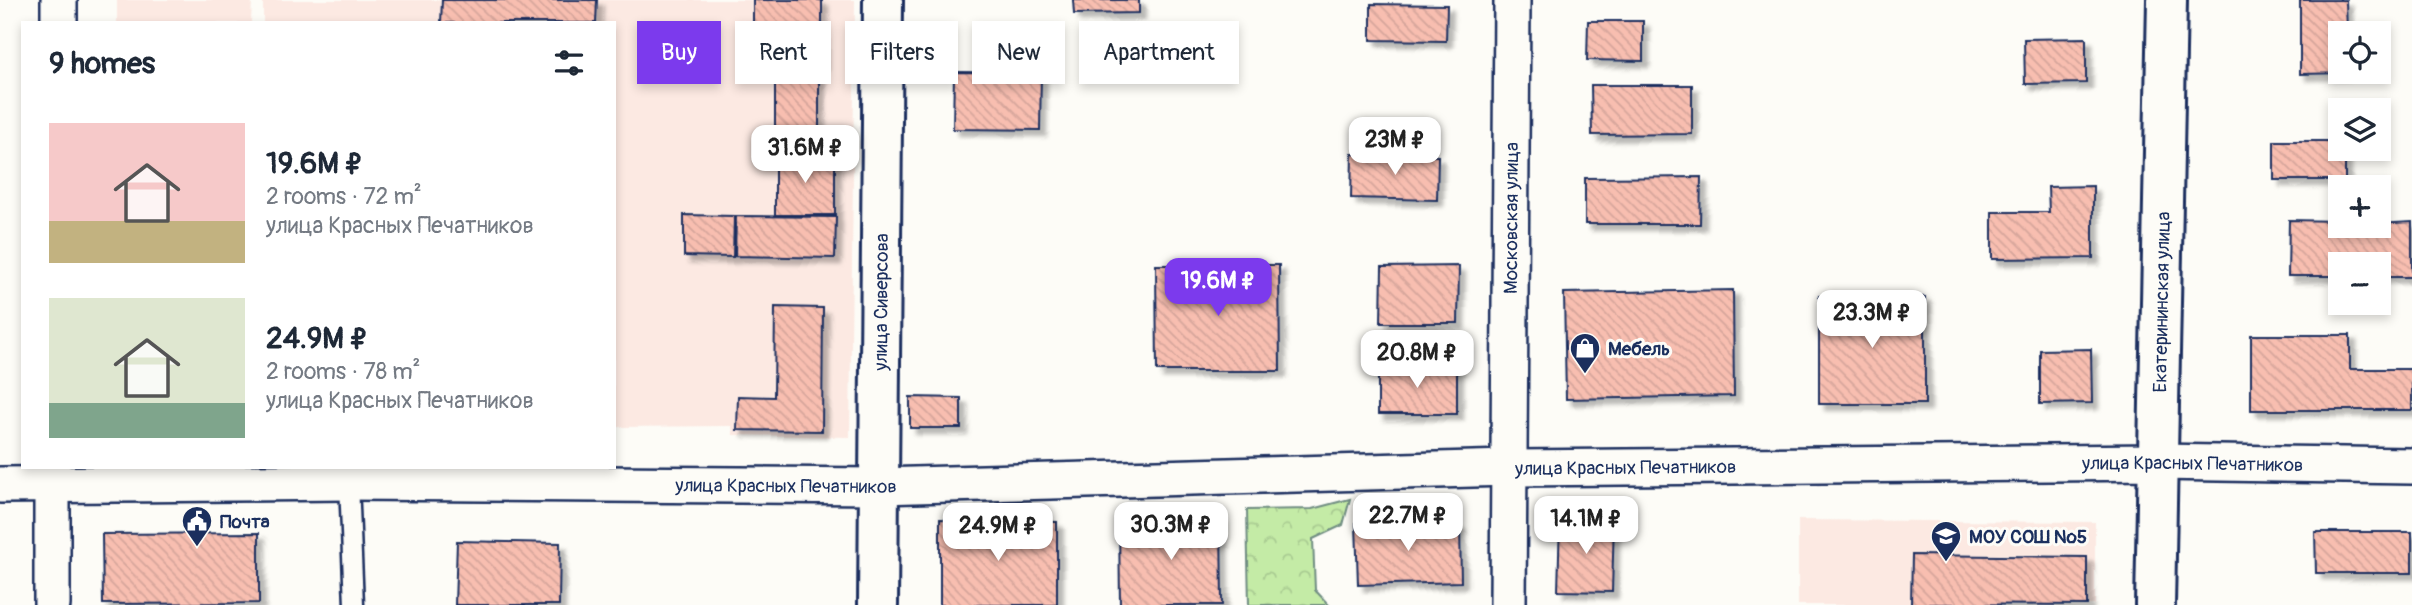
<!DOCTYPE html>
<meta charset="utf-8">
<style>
body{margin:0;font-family:Pangolin,sans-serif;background:#f6f6f7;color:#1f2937;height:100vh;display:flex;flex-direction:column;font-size:26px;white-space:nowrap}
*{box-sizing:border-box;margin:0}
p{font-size:23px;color:#747a83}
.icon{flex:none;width:38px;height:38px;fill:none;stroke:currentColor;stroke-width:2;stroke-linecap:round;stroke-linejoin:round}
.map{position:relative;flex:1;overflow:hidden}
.panel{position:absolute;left:21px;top:21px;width:595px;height:448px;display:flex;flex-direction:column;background:#fff;border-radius:0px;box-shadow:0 4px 10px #0003}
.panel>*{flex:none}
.hud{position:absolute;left:637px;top:21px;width:665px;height:63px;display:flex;gap:14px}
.controls{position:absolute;left:2328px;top:21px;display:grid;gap:14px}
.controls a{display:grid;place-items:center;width:63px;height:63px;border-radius:0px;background:#fff;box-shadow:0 4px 10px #0003;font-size:35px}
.price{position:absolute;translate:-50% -60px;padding:0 16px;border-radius:14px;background:#fff;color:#222;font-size:23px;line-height:46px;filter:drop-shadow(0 2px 4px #0008)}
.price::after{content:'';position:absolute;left:50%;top:42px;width:21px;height:16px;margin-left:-10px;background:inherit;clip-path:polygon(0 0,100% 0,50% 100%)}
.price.selected{background:#7c3aed;color:#fff}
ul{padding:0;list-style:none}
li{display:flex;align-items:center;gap:21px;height:175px;padding:0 28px}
li span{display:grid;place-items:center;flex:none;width:196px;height:140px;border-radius:0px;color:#555}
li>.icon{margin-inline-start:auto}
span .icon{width:84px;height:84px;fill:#fffc;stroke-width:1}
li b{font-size:30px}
h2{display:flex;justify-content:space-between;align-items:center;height:84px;padding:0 28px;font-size:30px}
.pill{padding:0 24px;border-radius:0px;background:#fff;box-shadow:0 4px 10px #0003;font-size:24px;line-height:63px}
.pill.selected{background:#7c3aed;color:#fff}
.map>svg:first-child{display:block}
</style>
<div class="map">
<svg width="2412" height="605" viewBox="0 0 2412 605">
<defs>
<pattern id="forest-crowns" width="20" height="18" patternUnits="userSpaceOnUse" patternTransform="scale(1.75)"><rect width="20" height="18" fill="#c4eba6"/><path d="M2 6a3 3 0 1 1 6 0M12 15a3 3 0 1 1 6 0" fill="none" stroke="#a8ca91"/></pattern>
<pattern id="building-back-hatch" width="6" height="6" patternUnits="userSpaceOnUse" patternTransform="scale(1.75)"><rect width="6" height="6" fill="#f8beb0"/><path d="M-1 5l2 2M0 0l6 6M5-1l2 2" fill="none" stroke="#d4a49a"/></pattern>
<filter id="shadow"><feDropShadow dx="6" dy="6" stdDeviation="2" flood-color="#0004"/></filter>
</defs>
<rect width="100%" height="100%" fill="#fdfcf7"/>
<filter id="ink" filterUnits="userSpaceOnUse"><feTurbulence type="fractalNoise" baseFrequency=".0143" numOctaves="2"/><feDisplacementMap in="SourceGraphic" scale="14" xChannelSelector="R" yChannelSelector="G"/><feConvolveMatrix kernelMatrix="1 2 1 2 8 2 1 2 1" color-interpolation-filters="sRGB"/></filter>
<g filter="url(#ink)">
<path fill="#fce9e2" d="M117 0H252L251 23H117Z
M263 0H855L850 437 733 435 732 426 614 427V23H263Z
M1798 520 2095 522V605H1798Z"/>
<path fill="url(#forest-crowns)" stroke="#708d82" stroke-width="2" d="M1350 499 1343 525 1313 539 1315 590 1329 605H1249L1247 510 1312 509Z"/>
<path fill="url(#building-back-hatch)" stroke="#1b2f5e" stroke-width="2" filter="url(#shadow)" d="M442 0H597L596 23H441Z
M753 0H822V65L753 64Z
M1073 0H1139V13L1074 14Z
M2300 0H2346L2347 33H2340V72L2347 73 2300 74Z
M1371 4 1447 5 1446 41 1371 40Z
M1588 21H1643V61L1587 60Z
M2086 38V83L2025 84 2024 39Z
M775 64H819V154L775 155Z
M954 72 1041 73 1040 130 953 129Z
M1591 85H1692V134L1592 135Z
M2274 141H2340V149H2345V180H2274Z
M835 154V215H775V155Z
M1352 154 1438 156 1437 200 1351 198Z
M1701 177 1700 224H1585V178Z
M2093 186V258L1992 259V212H2049L2048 187Z
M684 215 734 216 733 257 684 256Z
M736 216 836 217 835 258 735 256Z
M2289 220 2340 221V226L2412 222V277H2378V264H2340V276H2288Z
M1156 265H1279L1280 371H1157Z
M1459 266 1458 323H1381L1382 267Z
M1733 290 1734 396 1566 399 1564 293Z
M1819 296 1925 297V404H1819Z
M775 307 823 308 822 431 737 430 738 396 774 397Z
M2251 335H2350V369H2412V410H2251Z
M2091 349 2092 403 2040 404V350Z
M1378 365H1457V414H1378Z
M910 397 961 398V428H910Z
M1221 518 1222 605H1120L1119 520Z
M940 519 1057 522V605H940Z
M1560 519 1614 521 1612 592 1558 591Z
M1356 523 1460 524 1461 582 1358 585Z
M2315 532H2412V573H2316Z
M259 533V603L103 604 102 534Z
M457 541 560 543 559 605H455Z
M1912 555 2087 557V605L1911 604Z"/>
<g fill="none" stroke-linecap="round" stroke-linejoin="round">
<g stroke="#1b2f5e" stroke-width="23">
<path id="lane" d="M349 482 354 605"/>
</g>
<g stroke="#1b2f5e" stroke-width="40">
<g id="street">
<path d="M59 23V0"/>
<path d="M52 467V605"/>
<path id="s1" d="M0 485 349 482 880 486 1508 468 2157 462 2412 466"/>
<path id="s2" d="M1508 605 1512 0"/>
</g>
</g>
<g stroke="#1b2f5e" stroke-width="44">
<g id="secondary">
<path id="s3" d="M878 605 883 0"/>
<path id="s4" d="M2155 605 2167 0"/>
</g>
</g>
<use href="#lane" stroke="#fdfcf7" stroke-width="18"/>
<use href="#street" stroke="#fdfcf7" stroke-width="35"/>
<use href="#secondary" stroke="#fdfcf7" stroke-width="38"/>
</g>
</g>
<defs>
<g id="shop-pin" transform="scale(1.575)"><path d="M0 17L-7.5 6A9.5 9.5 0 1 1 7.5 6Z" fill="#1b2f5e" stroke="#fdfcf7"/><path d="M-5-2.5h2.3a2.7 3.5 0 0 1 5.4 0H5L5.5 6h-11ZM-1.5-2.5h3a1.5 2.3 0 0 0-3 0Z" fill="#fff"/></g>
<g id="civic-pin" transform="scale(1.575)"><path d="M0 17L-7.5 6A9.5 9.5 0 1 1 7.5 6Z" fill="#1b2f5e" stroke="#fdfcf7"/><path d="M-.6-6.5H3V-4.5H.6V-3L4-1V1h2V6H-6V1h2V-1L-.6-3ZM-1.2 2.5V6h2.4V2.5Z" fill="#fff"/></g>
<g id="school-pin" transform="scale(1.575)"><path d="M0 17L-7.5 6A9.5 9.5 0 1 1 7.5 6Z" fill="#1b2f5e" stroke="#fdfcf7"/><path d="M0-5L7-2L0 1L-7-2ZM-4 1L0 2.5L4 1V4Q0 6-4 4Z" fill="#fff"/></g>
</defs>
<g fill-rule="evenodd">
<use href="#shop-pin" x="1585" y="348"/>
<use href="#civic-pin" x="197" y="521"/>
<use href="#school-pin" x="1946" y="536"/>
</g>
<g text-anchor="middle" stroke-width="6" stroke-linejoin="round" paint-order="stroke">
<g font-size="19" fill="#1b2f5e" stroke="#fdfcf7">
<text dy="7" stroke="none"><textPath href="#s2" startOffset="387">Московская улица</textPath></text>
<text dy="7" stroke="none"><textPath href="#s4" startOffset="303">Екатерининская улица</textPath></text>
<text dy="7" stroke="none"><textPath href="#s3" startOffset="303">улица Сиверсова</textPath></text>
<text dy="7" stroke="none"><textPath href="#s1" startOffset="2193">улица Красных Печатников</textPath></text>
<text dy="7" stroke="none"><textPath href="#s1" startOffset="1626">улица Красных Печатников</textPath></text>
<text dy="7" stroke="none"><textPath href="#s1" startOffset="786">улица Красных Печатников</textPath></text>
</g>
<g font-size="19" font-weight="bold" fill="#1b2f5e" stroke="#fdfcf7" text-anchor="start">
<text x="1608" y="355">Мебель</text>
<text x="220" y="528">Почта</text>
<text x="1969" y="543">МОУ СОШ №5</text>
</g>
</g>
</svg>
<div class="controls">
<a><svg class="icon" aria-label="locate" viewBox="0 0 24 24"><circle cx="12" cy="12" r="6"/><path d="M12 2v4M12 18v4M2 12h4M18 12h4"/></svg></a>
<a><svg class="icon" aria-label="layers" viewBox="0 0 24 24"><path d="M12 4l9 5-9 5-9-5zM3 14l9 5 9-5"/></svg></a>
<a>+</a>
<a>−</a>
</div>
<b class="price" style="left:1395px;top:177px">23M ₽</b>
<b class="price" style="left:805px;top:185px">31.6M ₽</b>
<b class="price selected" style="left:1218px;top:318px">19.6M ₽</b>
<b class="price" style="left:1872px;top:350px">23.3M ₽</b>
<b class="price" style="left:1417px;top:390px">20.8M ₽</b>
<b class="price" style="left:1408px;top:553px">22.7M ₽</b>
<b class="price" style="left:1586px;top:556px">14.1M ₽</b>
<b class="price" style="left:1171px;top:562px">30.3M ₽</b>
<b class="price" style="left:998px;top:563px">24.9M ₽</b>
<div class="hud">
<a class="pill selected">Buy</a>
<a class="pill">Rent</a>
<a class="pill">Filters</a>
<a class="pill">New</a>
<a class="pill">Apartment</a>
</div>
<section class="panel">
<h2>9 homes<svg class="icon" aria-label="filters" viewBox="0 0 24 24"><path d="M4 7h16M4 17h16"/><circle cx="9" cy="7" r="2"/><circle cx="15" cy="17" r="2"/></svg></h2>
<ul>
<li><span style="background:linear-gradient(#f6c9c9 70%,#c2b280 0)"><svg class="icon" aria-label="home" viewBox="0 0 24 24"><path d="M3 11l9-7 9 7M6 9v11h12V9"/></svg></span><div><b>19.6M ₽</b><p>2 rooms · 72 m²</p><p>улица Красных Печатников</p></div></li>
<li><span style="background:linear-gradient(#dfe7d0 75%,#7fa58c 0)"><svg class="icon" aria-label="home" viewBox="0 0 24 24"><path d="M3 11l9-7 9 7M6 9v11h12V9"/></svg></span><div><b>24.9M ₽</b><p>2 rooms · 78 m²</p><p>улица Красных Печатников</p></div></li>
</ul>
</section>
</div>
